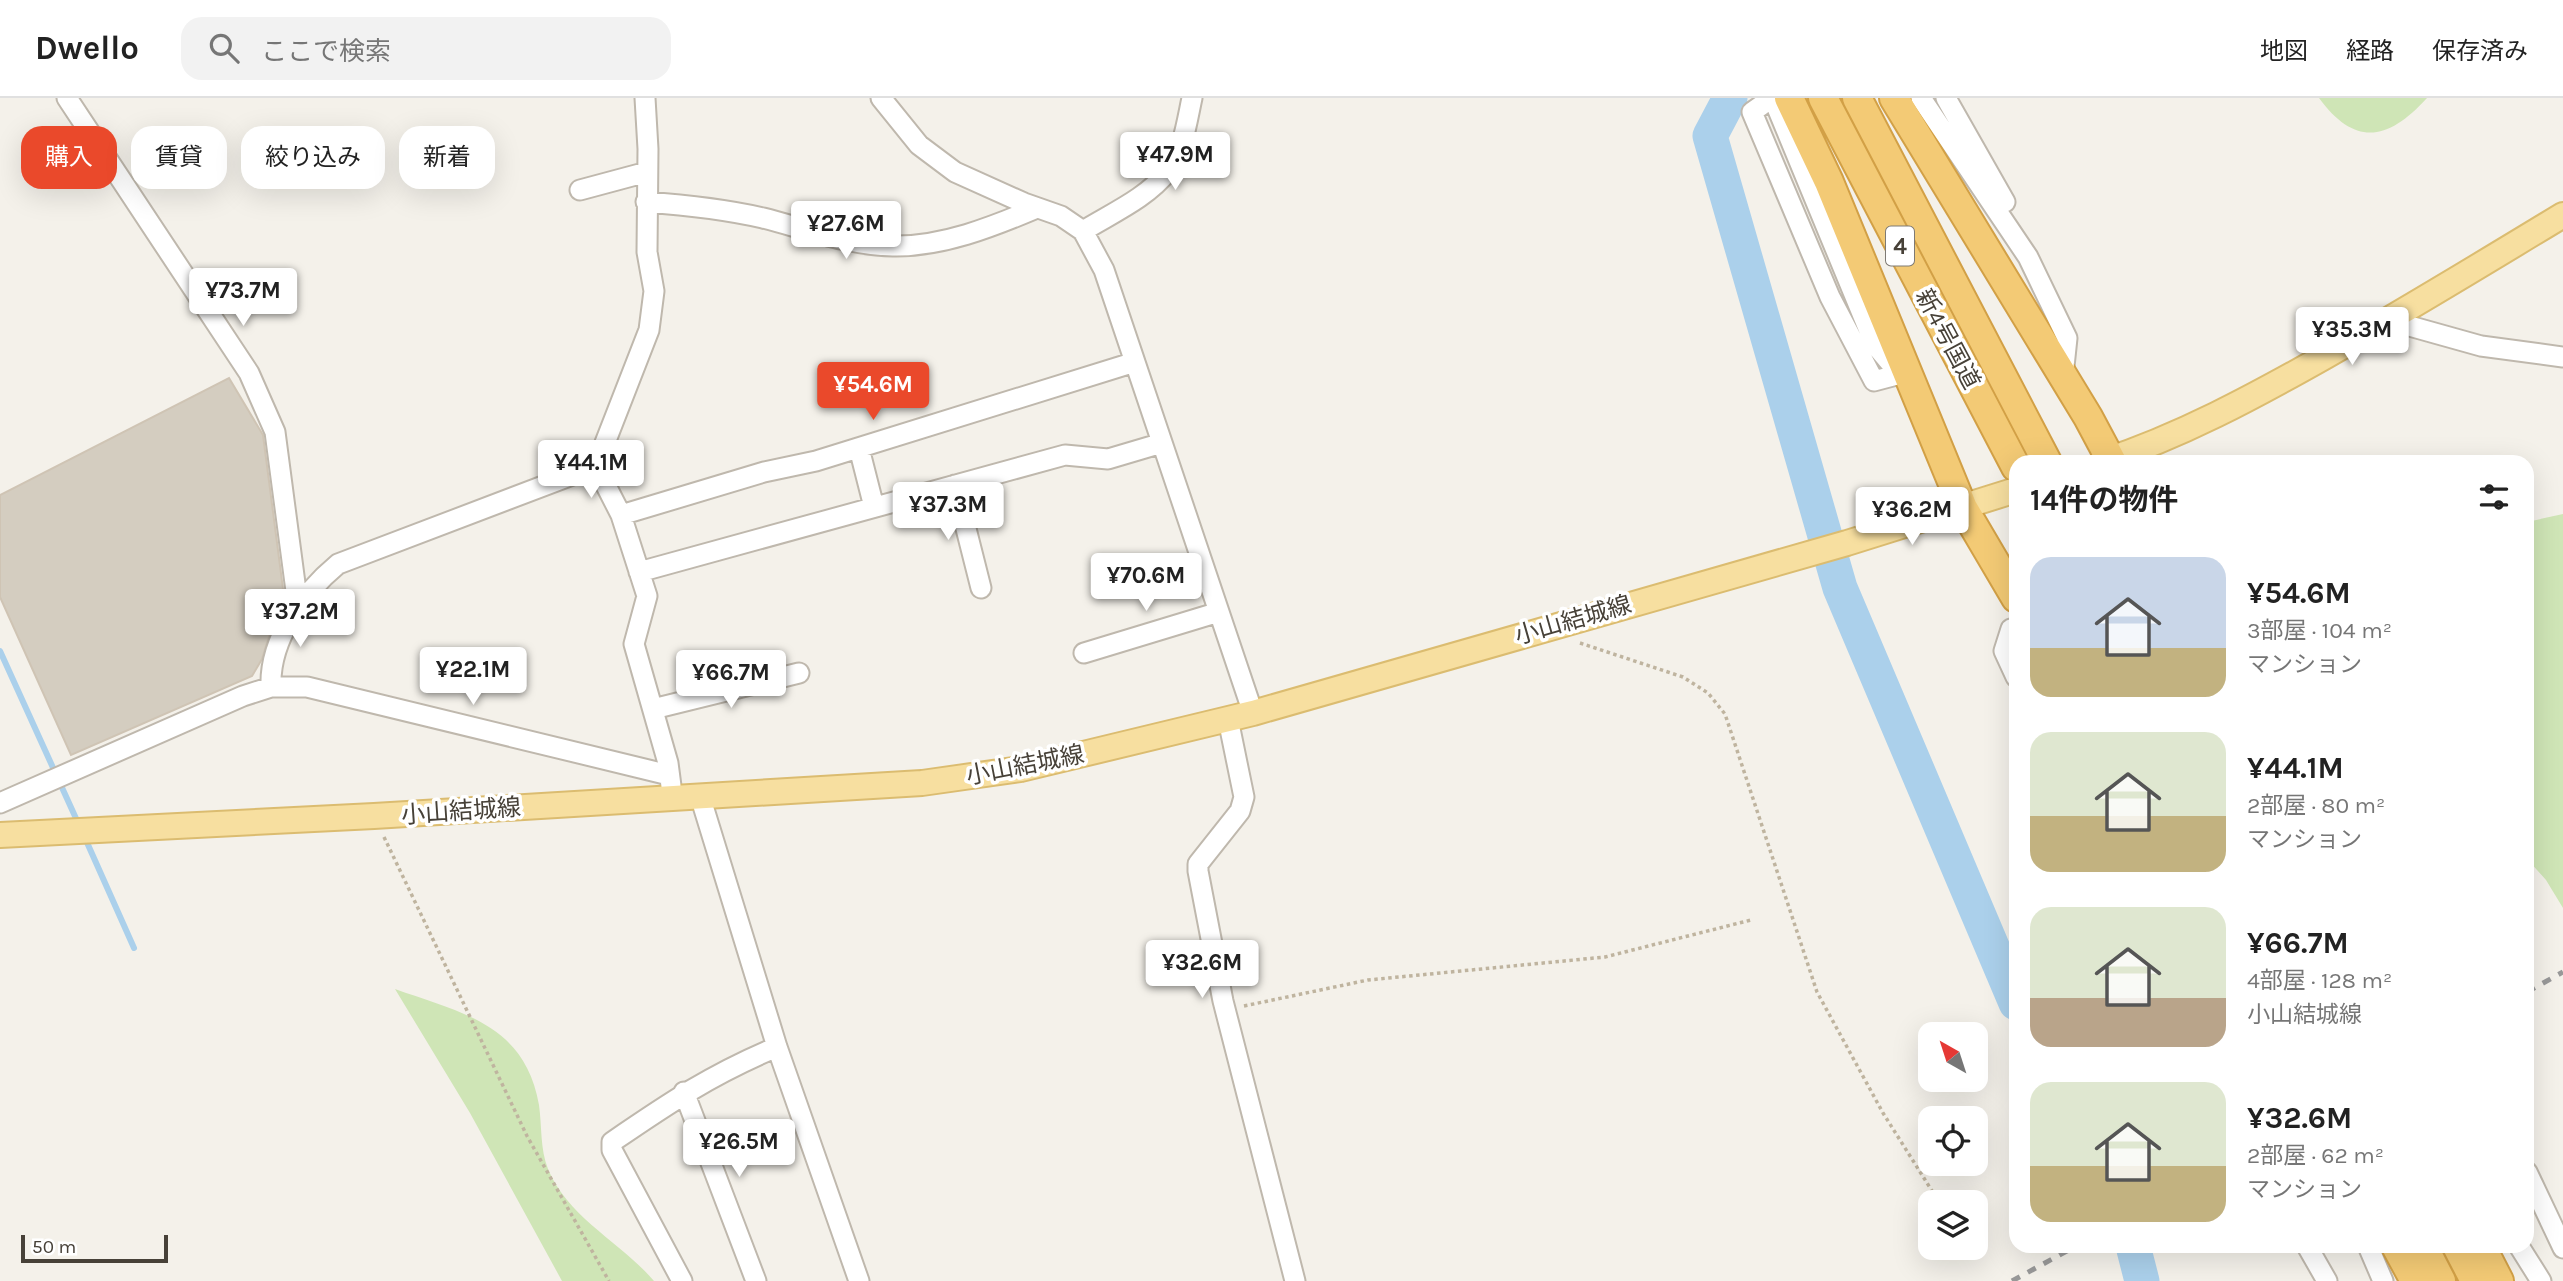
<!DOCTYPE html>
<html lang="ja">
<meta charset="utf-8">
<style>
body{margin:0;font-family:Karla,"Noto Sans JP",sans-serif;background:#f2f2f2;color:#222;height:100vh;display:flex;flex-direction:column;font-size:26px;white-space:nowrap}
*{box-sizing:border-box;margin:0}
p{font-size:23px;color:#767676}
.icon{flex:none;width:38px;height:38px;fill:none;stroke:currentColor;stroke-width:2;stroke-linecap:round;stroke-linejoin:round}
.map{position:relative;flex:1;overflow:hidden}
.details{position:absolute;left:2009px;top:357px;width:525px;height:798px;display:flex;flex-direction:column;background:#fff;border-radius:21px;box-shadow:0 7px 28px #0002}
.details>*{flex:none}
.hud{position:absolute;left:21px;top:28px;width:665px;height:63px;display:flex;gap:14px}
.needle{width:46px;rotate:321deg}
.tools{position:absolute;left:1918px;top:924px;display:grid;gap:14px}
.tools a{display:grid;place-items:center;width:70px;height:70px;border-radius:14px;background:#fff;box-shadow:0 7px 28px #0002;font-size:35px}
.scale{position:absolute;left:21px;bottom:18px;width:147px;box-sizing:border-box;padding-left:7px;border:4px solid #474138;border-top:0;font-size:19px;line-height:24px;white-space:nowrap;color:#474138;-webkit-text-stroke:5px #fff;paint-order:stroke}
.price{position:absolute;translate:-50% -60px;padding:0 16px;border-radius:7px;background:#fff;color:#222;font-size:23px;line-height:46px;filter:drop-shadow(0 2px 4px #0008)}
.price::after{content:'';position:absolute;left:50%;top:42px;width:21px;height:16px;margin-left:-10px;background:inherit;clip-path:polygon(0 0,100% 0,50% 100%)}
.price.current{background:#ea492b;color:#fff}
ul{padding:0;list-style:none}
li{display:flex;align-items:center;gap:21px;height:175px;padding:0 21px}
li span{display:grid;place-items:center;flex:none;width:196px;height:140px;border-radius:21px;color:#555}
li>.icon{margin-inline-start:auto}
span .icon{width:84px;height:84px;fill:#fffc;stroke-width:1}
li b{font-size:30px}
h2{display:flex;justify-content:space-between;align-items:center;height:84px;padding:0 21px;font-size:30px}
.pill{padding:0 24px;border-radius:21px;background:#fff;box-shadow:0 7px 28px #0002;font-size:24px;line-height:63px}
.pill.current{background:#ea492b;color:#fff}
header{display:flex;align-items:center;gap:42px;box-sizing:border-box;height:98px;padding:0 35px;background:#fff;border-bottom:2px solid #e0e0e0}
header strong{font-size:33px}
nav{display:flex;gap:38px;margin-inline-start:auto;font-size:24px}
.search{width:490px;height:63px;background:#f2f2f2;display:flex;align-items:center;gap:18px;box-sizing:border-box;padding:0 24px;border-radius:21px;color:#767676;font-size:26px}
.map>svg:first-child{display:block}
</style>
<header>
<strong>Dwello</strong>
<div class="search"><svg class="icon" aria-label="search" viewBox="0 0 24 24"><circle cx="10" cy="10" r="6"/><path d="M15 15l6 6"/></svg>ここで検索</div>
<nav><a>地図</a><a>経路</a><a>保存済み</a></nav>
</header>
<div class="map">
<svg width="2563" height="1183" viewBox="0 0 2563 1183">
<rect width="100%" height="100%" fill="#f4f1ea"/>
<path fill="#cfe5b6" d="M2319 0H2427C2388 43 2355 49 2319 0Z
M2563 416V810L2546 782 2527 761V424Z
M395 891C462 915 525 926 539 1007 542 1028 540 1051 548 1071 568 1120 621 1144 654 1183H562L470 1015Z"/>
<g fill="none" stroke-linecap="round" stroke-linejoin="round">
<path stroke="#abd0eb" stroke-width="6" d="M0 553 79 727
M85 740 134 850"/>
<path stroke="#abd0eb" stroke-width="35" d="M1730 0 1710 38 1840 490 2016 905
M2133 1148 2142 1183"/>
</g>
<path fill="#d4cdc0" stroke="#cfc4b4" stroke-width="2" d="M229 280 263 337 285 506 271 532 262 561 252 578 71 657 0 499V397Z"/>
<g fill="none" stroke-linecap="round" stroke-linejoin="round">
<g stroke="#bfb8ad" stroke-width="23">
<path id="minor" d="M67 0 249 275 275 334 298 508
M881 0 919 47 955 74 1024 105 1061 118 1083 133 1104 172 1253 615
M1773 0 1875 247 1891 266 1907 273
M1921 0 2028 159 2067 240 2063 278
M1946 0 2005 104
M1762 7 1752 14 1830 199 1874 283 1908 274
M580 92 647 74
M646 104C686 107 724 111 763 120 806 131 848 147 893 148 942 149 992 129 1037 110
M1083 133C1112 115 1147 100 1168 73 1183 54 1187 23 1192 0
M2388 222 2481 248 2563 259
M859 350 874 409
M596 368 621 417 647 498 634 546 668 665 671 688
M955 387 981 490
M621 417 764 374 816 363 1135 264
M639 474 1065 357 1108 361 1162 345
M2011 531 2004 553 2016 579
M1084 555 1219 514
M271 589C269 542 303 495 338 466L596 368 649 232 654 193 647 154 648 51 645 0
M653 611 799 575
M1228 621 1244 699 1240 713 1198 766V773L1223 903 1295 1183
M700 698 777 949 859 1183
M0 705 243 598 271 589H307L669 677
M684 994 756 1183
M2527 1074 2563 1150
M2307 1148 2327 1183
M2368 1148 2383 1183
M2519 1148 2541 1183
M682 1183 612 1052V1044C669 1005 712 976 777 949"/>
</g>
<g stroke="#dbbc70" stroke-width="28">
<path id="major" d="M2102 364C2181 338 2253 299 2324 259 2405 213 2484 165 2563 117
M0 737 374 718 922 685 1021 671 1253 615 1847 445 2016 392"/>
</g>
<g stroke="#d2a046" stroke-width="32">
<path id="highway" d="M1789 0 1829 84 1963 410 2016 500
M1823 0 2016 369
M1857 0 2047 364
M1894 0 2088 319 2112 364
M2396 1148 2415 1183
M2423 1148 2441 1183
M2457 1148 2475 1183
M2481 1148 2499 1183"/>
</g>
<path stroke="#bfb49f" stroke-width="3.5" stroke-dasharray="3.5 3.5" stroke-linecap="butt" d="M1580 545 1683 579 1708 595 1725 616 1817 894 1883 1015 1939 1104
M384 739 527 1038 609 1183
M1244 908 1368 882 1605 859 1751 822"/>
<use href="#minor" stroke="#fff" stroke-width="19"/>
<use href="#major" stroke="#f7dfa0" stroke-width="24"/>
<use href="#highway" stroke="#f3ca75" stroke-width="28"/>
<path stroke="#989898" stroke-width="5" stroke-dasharray="9 9" stroke-linecap="butt" d="M2527 894 2563 874
M2012 1183 2076 1148"/>
</g>
<g text-anchor="middle" stroke-width="7" stroke-linejoin="round" paint-order="stroke">
<rect fill="#fff" stroke="#7e7a74" stroke-width="2" x="1886" y="128.5" width="28" height="39" rx="5"/>
<g font-size="23" font-weight="bold" fill="#474138">
<text x="1900" y="156">4</text>
</g>
<g font-size="24" fill="#474138" stroke="#fff">
<text transform="translate(1948 241) rotate(62)" y="8">新4号国道</text>
<text transform="translate(1573 522) rotate(-16)" y="8">小山結城線</text>
<text transform="translate(1025 667) rotate(-11)" y="8">小山結城線</text>
<text transform="translate(461 713) rotate(-4)" y="8">小山結城線</text>
</g>
</g>
</svg>
<div class="tools">
<a><svg class="needle" viewBox="-14 -14 28 28"><path d="M0-13l5 13h-10z" fill="#e53935"/><path d="M0 13l5-13h-10z" fill="#767676"/></svg></a>
<a><svg class="icon" aria-label="locate" viewBox="0 0 24 24"><circle cx="12" cy="12" r="6"/><path d="M12 2v4M12 18v4M2 12h4M18 12h4"/></svg></a>
<a><svg class="icon" aria-label="layers" viewBox="0 0 24 24"><path d="M12 4l9 5-9 5-9-5zM3 14l9 5 9-5"/></svg></a>
</div>
<div class="scale">50 m</div>
<b class="price" style="left:1175px;top:94px">¥47.9M</b>
<b class="price" style="left:846px;top:163px">¥27.6M</b>
<b class="price" style="left:243px;top:230px">¥73.7M</b>
<b class="price" style="left:2352px;top:269px">¥35.3M</b>
<b class="price current" style="left:873px;top:324px">¥54.6M</b>
<b class="price" style="left:591px;top:402px">¥44.1M</b>
<b class="price" style="left:948px;top:444px">¥37.3M</b>
<b class="price" style="left:1912px;top:449px">¥36.2M</b>
<b class="price" style="left:1146px;top:515px">¥70.6M</b>
<b class="price" style="left:300px;top:551px">¥37.2M</b>
<b class="price" style="left:473px;top:609px">¥22.1M</b>
<b class="price" style="left:731px;top:612px">¥66.7M</b>
<b class="price" style="left:1202px;top:902px">¥32.6M</b>
<b class="price" style="left:739px;top:1081px">¥26.5M</b>
<div class="hud">
<a class="pill current">購入</a>
<a class="pill">賃貸</a>
<a class="pill">絞り込み</a>
<a class="pill">新着</a>
</div>
<section class="details">
<h2>14件の物件<svg class="icon" aria-label="filters" viewBox="0 0 24 24"><path d="M4 7h16M4 17h16"/><circle cx="9" cy="7" r="2"/><circle cx="15" cy="17" r="2"/></svg></h2>
<ul>
<li><span style="background:linear-gradient(#c9d6e8 65%,#c2b280 0)"><svg class="icon" aria-label="home" viewBox="0 0 24 24"><path d="M3 11l9-7 9 7M6 9v11h12V9"/></svg></span><div><b>¥54.6M</b><p>3部屋 · 104 m²</p><p>マンション</p></div></li>
<li><span style="background:linear-gradient(#dfe7d0 60%,#c2b280 0)"><svg class="icon" aria-label="home" viewBox="0 0 24 24"><path d="M3 11l9-7 9 7M6 9v11h12V9"/></svg></span><div><b>¥44.1M</b><p>2部屋 · 80 m²</p><p>マンション</p></div></li>
<li><span style="background:linear-gradient(#dfe7d0 65%,#b9a48a 0)"><svg class="icon" aria-label="home" viewBox="0 0 24 24"><path d="M3 11l9-7 9 7M6 9v11h12V9"/></svg></span><div><b>¥66.7M</b><p>4部屋 · 128 m²</p><p>小山結城線</p></div></li>
<li><span style="background:linear-gradient(#dfe7d0 60%,#c2b280 0)"><svg class="icon" aria-label="home" viewBox="0 0 24 24"><path d="M3 11l9-7 9 7M6 9v11h12V9"/></svg></span><div><b>¥32.6M</b><p>2部屋 · 62 m²</p><p>マンション</p></div></li>
</ul>
</section>
</div>
